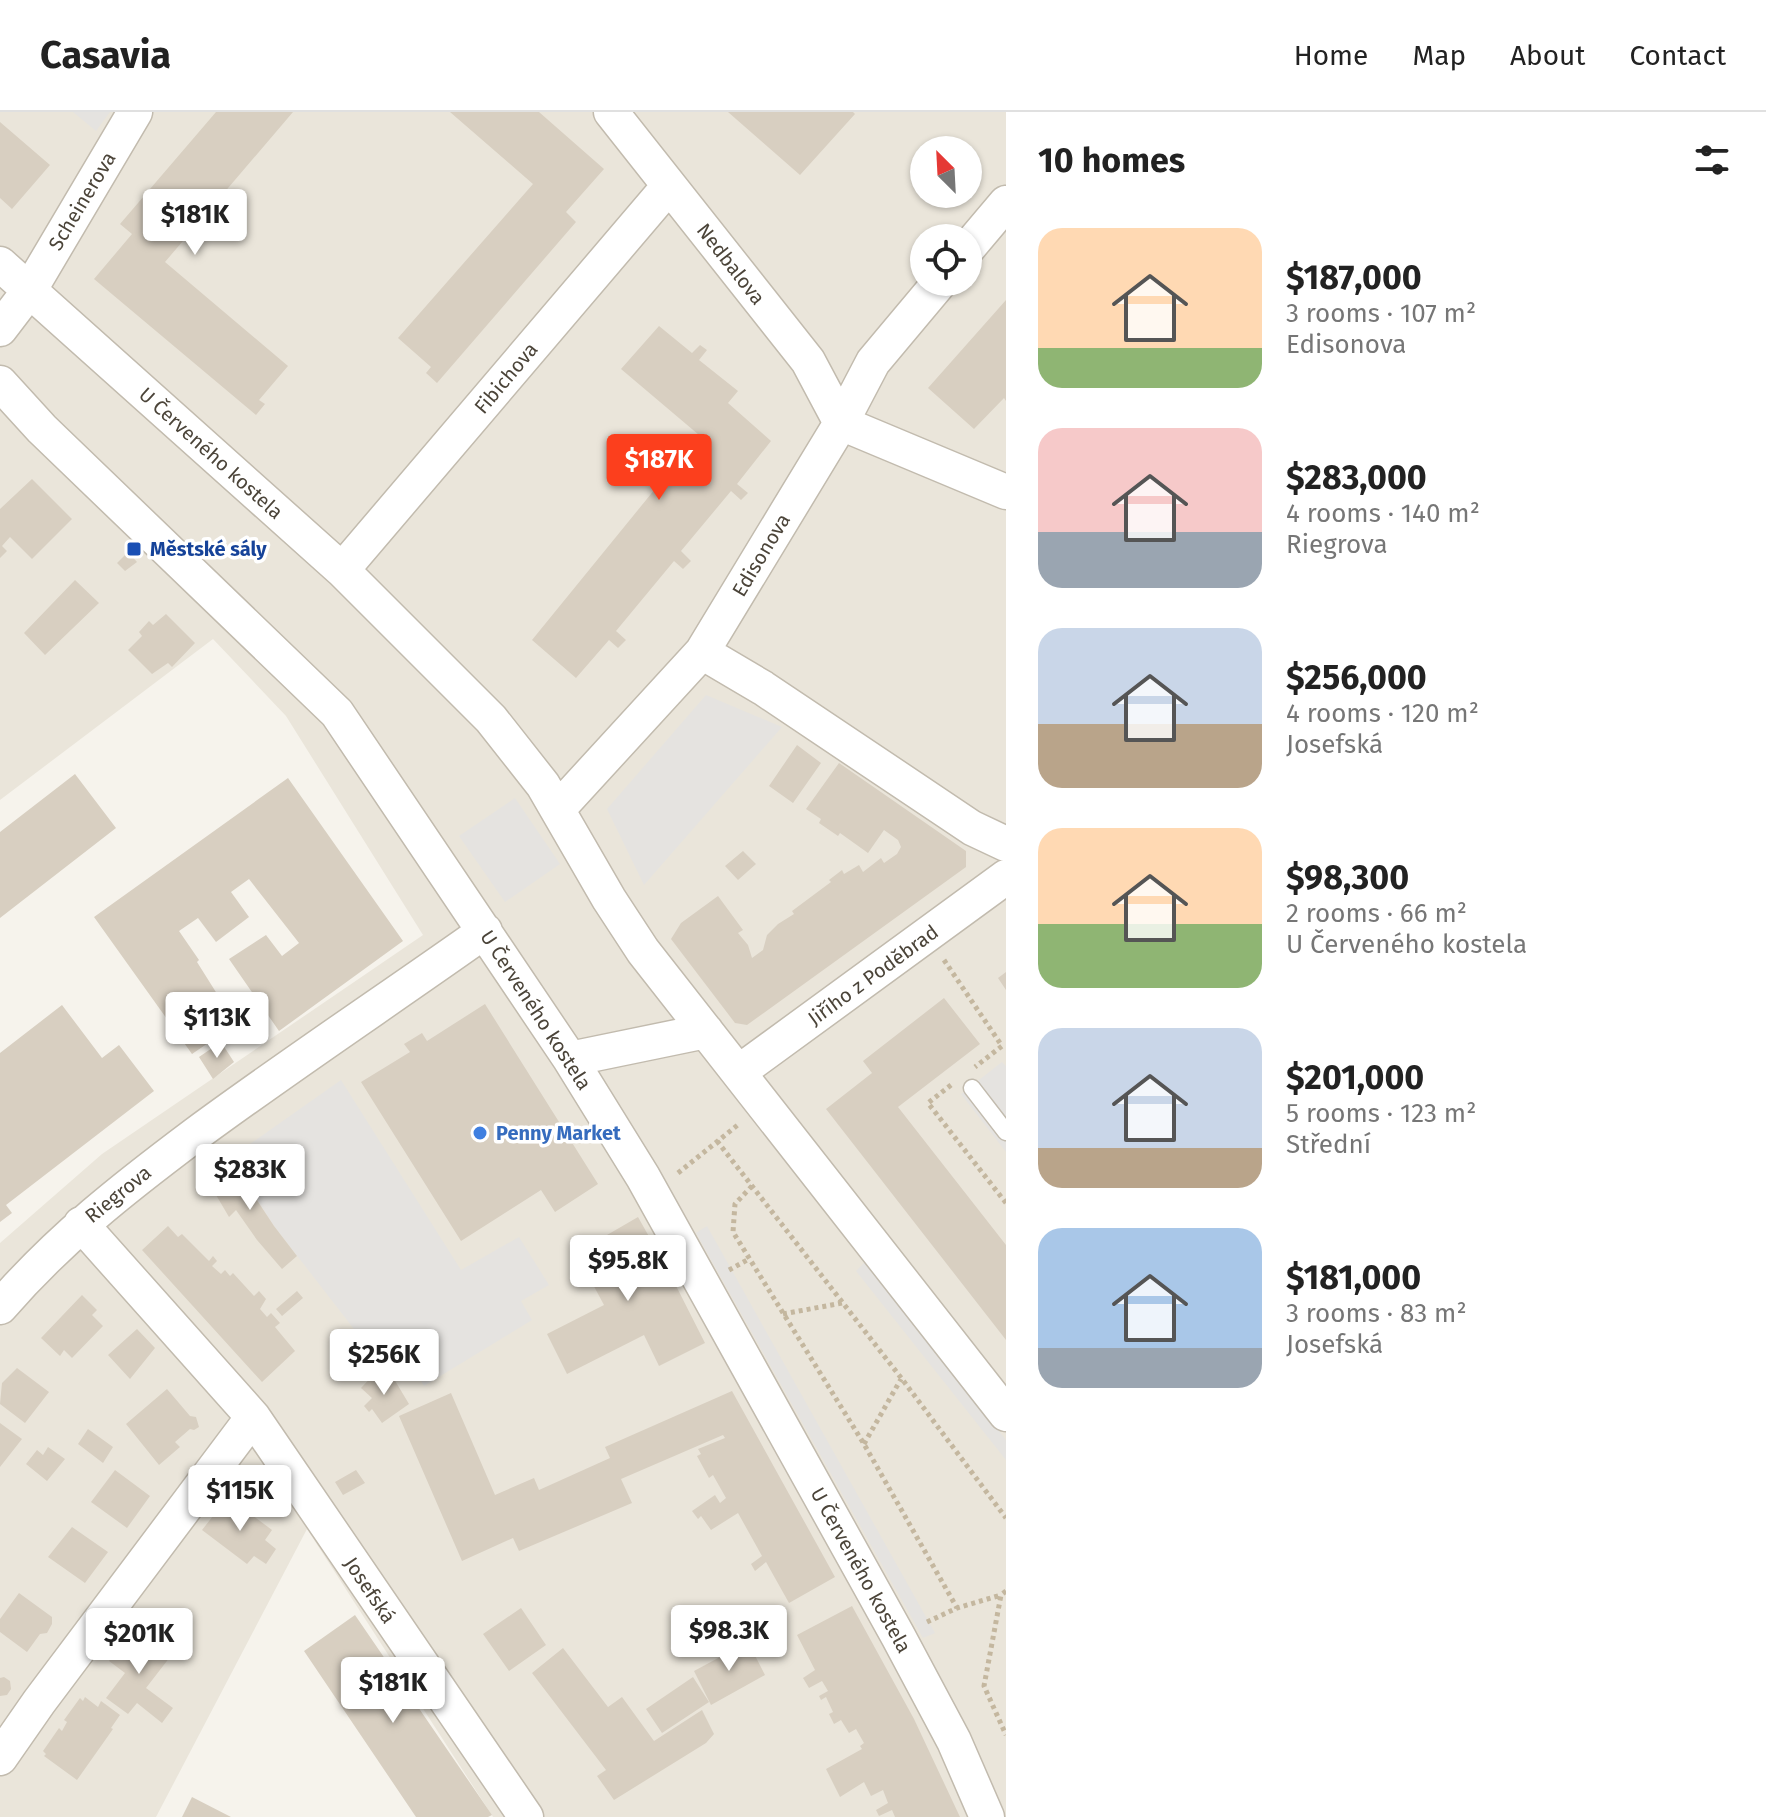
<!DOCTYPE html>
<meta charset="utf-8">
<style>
body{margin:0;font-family:"Fira Sans",sans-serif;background:#f6f6f6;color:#222;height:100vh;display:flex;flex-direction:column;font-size:30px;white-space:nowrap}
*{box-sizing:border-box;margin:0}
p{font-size:26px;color:#767676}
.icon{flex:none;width:44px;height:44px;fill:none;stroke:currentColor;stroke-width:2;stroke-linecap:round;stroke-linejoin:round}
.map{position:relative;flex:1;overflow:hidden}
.side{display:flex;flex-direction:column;background:#fff;width:760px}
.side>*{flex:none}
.needle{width:52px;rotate:336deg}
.buttons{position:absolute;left:910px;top:24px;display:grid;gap:16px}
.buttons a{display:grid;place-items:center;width:72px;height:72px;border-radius:50%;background:#fff;box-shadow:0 2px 6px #0004;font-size:40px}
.price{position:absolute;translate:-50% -68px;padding:0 18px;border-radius:8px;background:#fff;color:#222;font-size:26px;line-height:52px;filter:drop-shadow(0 2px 4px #0008)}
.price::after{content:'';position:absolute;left:50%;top:48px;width:24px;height:18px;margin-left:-12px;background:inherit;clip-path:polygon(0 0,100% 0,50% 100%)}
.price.current{background:#fc3f1d;color:#fff}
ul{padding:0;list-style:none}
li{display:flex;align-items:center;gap:24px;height:200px;padding:0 32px}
li span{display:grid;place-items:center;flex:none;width:224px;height:160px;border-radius:24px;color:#555}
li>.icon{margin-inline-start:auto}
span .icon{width:96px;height:96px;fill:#fffc;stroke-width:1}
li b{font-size:34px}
h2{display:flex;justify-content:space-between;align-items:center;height:96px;padding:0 32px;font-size:34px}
header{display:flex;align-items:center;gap:48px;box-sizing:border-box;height:112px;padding:0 40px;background:#fff;border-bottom:2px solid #e0e0e0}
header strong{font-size:38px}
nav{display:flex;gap:44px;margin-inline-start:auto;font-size:28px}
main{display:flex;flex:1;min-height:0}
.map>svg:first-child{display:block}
</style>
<header>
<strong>Casavia</strong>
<nav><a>Home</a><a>Map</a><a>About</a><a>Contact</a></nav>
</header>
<main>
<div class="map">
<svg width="1006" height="1705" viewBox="0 0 1006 1705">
<rect width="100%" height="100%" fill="#f6f3ec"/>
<path fill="#eae5da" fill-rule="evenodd" d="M0 0H1006V1705H493L307 1417 156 1705H0V1131L102 1042 423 823 286 604 213 527 0 688ZM924 38H968V82H924ZM924 126H968V170H924Z"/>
<path fill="#e5e3e0" d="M73 0H110L96 19Z
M706 583 782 615 644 773 607 697Z
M515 686 560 752 505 790 459 724Z
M1002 950 1006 954V1040L961 982Z
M341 968 461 1158 519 1125 549 1173 521 1189 532 1208 424 1274 412 1253 392 1266 274 1114 230 1046Z
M707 1114 935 1521 923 1526 696 1121Z
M865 1150 1006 1328V1348L856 1159Z"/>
<path fill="#d8cfc1" d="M216 0H293L165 150 288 254 259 288 265 292 256 303 94 167 132 122 120 112Z
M450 0H539L604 57 566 100 576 110 437 271 426 261 431 255 398 226 533 72Z
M728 0H853L855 2 800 63Z
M0 10 50 53 12 97 0 86Z
M1006 188V289L1004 286 974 317 928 276Z
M659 214 692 241 700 233 707 238 699 248 738 279 728 291 771 329 737 372 748 381 741 388 731 379 681 439 691 449 683 457 674 449 616 519 626 528 618 536 609 528 576 566 532 528 699 323 621 257Z
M32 367 72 407 32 447 10 425 2 434 7 439 0 446V397Z
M128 440 137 450 125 459 117 451Z
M75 468 99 491 45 543 24 521Z
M166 502 195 531 172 555 168 551 152 562 128 538 142 524 139 520 149 509 153 513Z
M797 633 821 651 793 691 769 674Z
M839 651 966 739V755L747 913 735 911 671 827 681 811 718 784 743 818 738 821 748 833 752 846 763 838 767 823 778 812 794 802 792 799 831 770 829 768 842 758 844 762 859 753 863 760 881 746 884 751 897 742 901 735 898 728 884 718 868 741 840 721 838 724 819 711 821 707 806 697Z
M75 662 116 716 0 806V720Z
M288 666 403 829 279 919 229 847 266 823 282 844 299 831 249 767 231 780 249 805 216 830 198 806 179 819 199 848 197 850 236 912 192 942 94 805Z
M743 739 756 752 738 768 725 754Z
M1006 860V878L998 866Z
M944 886 980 932 898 995 1006 1133V1228L826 997 872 961 863 949Z
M485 892 598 1072 555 1100 541 1078 461 1129 361 970 410 940 404 932 422 921 427 929Z
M62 893 102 946 119 933 154 979 6 1093 12 1101 0 1110V941Z
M221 930 234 950 213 967 199 945Z
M231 1049 274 1114 297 1144 282 1157 257 1128 236 1098 229 1105 206 1066Z
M638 1105 669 1160 705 1231 659 1254 644 1223 567 1262 547 1222 604 1193 576 1141Z
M168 1114 178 1125 182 1122 209 1149 213 1144 217 1149 212 1154 221 1162 225 1158 230 1164 233 1161 254 1184 259 1179 266 1187 260 1197 267 1205 271 1201 280 1211 275 1215 295 1239 262 1270 142 1138Z
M297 1179 303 1186 282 1204 276 1197Z
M82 1183 97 1198 92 1203 103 1214 72 1246 64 1238 60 1244 41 1226Z
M137 1217 155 1236 130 1267 108 1243Z
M17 1256 49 1280 25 1311 0 1292 2 1271Z
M378 1258 388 1268 394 1267 409 1292 382 1311 372 1297 369 1300 364 1294 372 1286 361 1276Z
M167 1277 190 1304 196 1305 199 1315 194 1318 190 1317 175 1330 180 1335 159 1353 126 1312Z
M732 1279 835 1465 789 1491 766 1450 755 1459 751 1452 762 1444 738 1401 711 1418 701 1404 698 1407 692 1399 715 1383 720 1391 726 1386 713 1363 709 1366 697 1344 701 1342 698 1337 725 1326 723 1323 621 1367 632 1391 519 1439 513 1426 462 1449 399 1304 451 1281 495 1383 534 1366 539 1378 610 1346 605 1335Z
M0 1311 22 1327 0 1355Z
M88 1317 113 1335 103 1351 78 1332Z
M48 1335 65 1347 47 1369 26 1352 37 1338 43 1343Z
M115 1358 150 1384 127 1416 91 1390Z
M356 1358 365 1371 343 1383 335 1370Z
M228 1385 272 1418 265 1428 276 1437 266 1452 254 1444 247 1452 202 1418Z
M72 1415 108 1440 85 1471 48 1445Z
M19 1481 52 1505V1512L47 1521 40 1522 27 1540 0 1520V1507Z
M852 1494 914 1607 960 1705H895L892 1698 879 1704 876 1698 888 1691 883 1678 871 1684 864 1670 840 1685 826 1657 862 1637 860 1634 864 1631 856 1617 849 1621 841 1608 834 1612 829 1602 833 1600 826 1585 821 1588 819 1584 828 1579 822 1569 809 1576 803 1566 815 1558 797 1523Z
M521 1496 546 1533 509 1559 483 1522Z
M355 1503 492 1703 488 1705H416L304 1539Z
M134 1517 170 1545 146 1576 173 1596 162 1611 137 1591 128 1602 106 1586 125 1561 109 1549Z
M748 1530 765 1563 711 1593 694 1559Z
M563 1536 608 1595 622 1585 654 1629 702 1598 714 1622 706 1631 614 1688 597 1664 606 1658 532 1561Z
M4 1565 10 1569 11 1577 7 1583 0 1584V1566Z
M693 1565 709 1590 662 1621 646 1597Z
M85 1585 98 1595 101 1589 120 1603 111 1616 113 1617 77 1668 44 1644 46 1642 43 1639 59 1616 62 1619 67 1610 64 1608 80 1586 83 1589Z
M192 1685 231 1705H182Z"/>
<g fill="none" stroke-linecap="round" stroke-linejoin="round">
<g stroke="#c2bbae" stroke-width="19">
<path id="lane" d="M972 976 1006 1020"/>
</g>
<g stroke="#c2bbae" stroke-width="37">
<path id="street" d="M611 0 808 249 841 311
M968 136 1006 91
M0 152 342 458 491 607 543 673 609 787 643 839 1006 1302
M0 217 29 179 135 0
M0 271 42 317 337 601 570 947 643 1065 898 1524 954 1629 987 1705
M841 311 1006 380
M342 458 669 74
M702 540 763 576 972 716 1006 732
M558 697 702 540 841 311 873 250 940 170
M570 947 706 919
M739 960 1006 765
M81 1112 253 1305 526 1705
M0 1195C60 1126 124 1076 196 1022 291 952 389 887 485 819
M0 1646 39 1590 253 1305"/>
</g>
<path stroke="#c4b79f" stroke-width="5" stroke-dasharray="4 4" stroke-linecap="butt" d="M944 848 1002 934 975 955
M951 973 928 991 1006 1091
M717 1029 902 1267 1006 1406
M678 1061 739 1012
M752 1074 735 1092 733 1120 864 1332 957 1496
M729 1158 749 1147
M783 1202 842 1191
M864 1332 901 1267
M1006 1479 1001 1483 984 1574 1006 1623
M927 1510 957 1496 1001 1483"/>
<use href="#lane" stroke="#fff" stroke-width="16"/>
<use href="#street" stroke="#fff" stroke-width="34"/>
</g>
<rect fill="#1a4fb4" stroke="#fff" stroke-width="3" x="126" y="429" width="16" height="16" rx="4"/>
<circle fill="#3f7fe0" stroke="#fff" stroke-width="3" cx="480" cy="1021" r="8"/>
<g text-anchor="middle" stroke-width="7" stroke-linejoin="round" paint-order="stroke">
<g font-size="20" fill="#4b4439" stroke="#fff">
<text transform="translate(82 89) rotate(-59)" y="7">Scheinerova</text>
<text transform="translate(731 152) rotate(52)" y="7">Nedbalova</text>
<text transform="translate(506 266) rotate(-50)" y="7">Fibichova</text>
<text transform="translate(211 341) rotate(42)" y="7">U Červeného kostela</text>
<text transform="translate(761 443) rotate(-59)" y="7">Edisonova</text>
<text transform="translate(873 863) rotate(-36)" y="7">Jiřího z Poděbrad</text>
<text transform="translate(536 898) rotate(57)" y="7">U Červeného kostela</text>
<text transform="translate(118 1082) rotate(-39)" y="7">Riegrova</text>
<text transform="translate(861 1458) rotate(61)" y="7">U Červeného kostela</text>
<text transform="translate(370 1478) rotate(56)" y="7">Josefská</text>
</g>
<g font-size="20" font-weight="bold" fill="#164399" stroke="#fff" text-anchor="start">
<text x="150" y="444">Městské sály</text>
</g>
<g font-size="20" font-weight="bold" fill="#366cbe" stroke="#fff" text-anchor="start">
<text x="496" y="1028">Penny Market</text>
</g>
</g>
</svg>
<div class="buttons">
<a><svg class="needle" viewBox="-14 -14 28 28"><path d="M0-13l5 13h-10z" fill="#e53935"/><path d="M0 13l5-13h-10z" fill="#767676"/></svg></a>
<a><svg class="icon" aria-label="locate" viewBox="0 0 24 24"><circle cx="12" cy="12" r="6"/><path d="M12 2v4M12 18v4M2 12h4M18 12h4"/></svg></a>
</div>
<b class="price" style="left:195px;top:145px">$181K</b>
<b class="price current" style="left:659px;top:390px">$187K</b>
<b class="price" style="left:217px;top:948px">$113K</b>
<b class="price" style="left:250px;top:1100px">$283K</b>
<b class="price" style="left:628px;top:1191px">$95.8K</b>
<b class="price" style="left:384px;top:1285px">$256K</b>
<b class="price" style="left:240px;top:1421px">$115K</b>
<b class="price" style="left:729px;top:1561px">$98.3K</b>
<b class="price" style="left:139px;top:1564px">$201K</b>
<b class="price" style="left:393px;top:1613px">$181K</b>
</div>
<section class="side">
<h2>10 homes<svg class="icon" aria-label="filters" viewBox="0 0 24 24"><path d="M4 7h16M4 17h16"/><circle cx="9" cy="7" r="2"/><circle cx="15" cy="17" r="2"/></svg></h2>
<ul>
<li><span style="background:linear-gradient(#ffd9b3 75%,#8fb573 0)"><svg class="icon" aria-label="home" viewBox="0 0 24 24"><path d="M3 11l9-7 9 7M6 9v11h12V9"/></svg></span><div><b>$187,000</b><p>3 rooms · 107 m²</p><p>Edisonova</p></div></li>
<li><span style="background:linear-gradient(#f6c9c9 65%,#9aa5b1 0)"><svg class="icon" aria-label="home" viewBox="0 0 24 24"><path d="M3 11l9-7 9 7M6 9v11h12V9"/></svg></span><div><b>$283,000</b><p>4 rooms · 140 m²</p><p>Riegrova</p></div></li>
<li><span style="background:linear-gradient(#c9d6e8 60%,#b9a48a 0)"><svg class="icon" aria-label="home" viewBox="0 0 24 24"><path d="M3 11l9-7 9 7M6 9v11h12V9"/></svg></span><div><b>$256,000</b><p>4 rooms · 120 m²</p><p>Josefská</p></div></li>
<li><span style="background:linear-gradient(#ffd9b3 60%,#8fb573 0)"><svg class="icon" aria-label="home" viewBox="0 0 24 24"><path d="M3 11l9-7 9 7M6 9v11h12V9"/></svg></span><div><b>$98,300</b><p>2 rooms · 66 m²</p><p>U Červeného kostela</p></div></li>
<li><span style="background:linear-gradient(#c9d6e8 75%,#b9a48a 0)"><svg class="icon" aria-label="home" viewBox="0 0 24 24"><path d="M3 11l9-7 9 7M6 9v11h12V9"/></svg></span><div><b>$201,000</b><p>5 rooms · 123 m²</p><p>Střední</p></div></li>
<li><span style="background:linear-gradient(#a9c7e8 75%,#9aa5b1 0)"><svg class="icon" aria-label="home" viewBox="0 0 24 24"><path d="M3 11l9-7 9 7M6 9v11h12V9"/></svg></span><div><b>$181,000</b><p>3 rooms · 83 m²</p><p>Josefská</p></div></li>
</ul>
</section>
</main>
